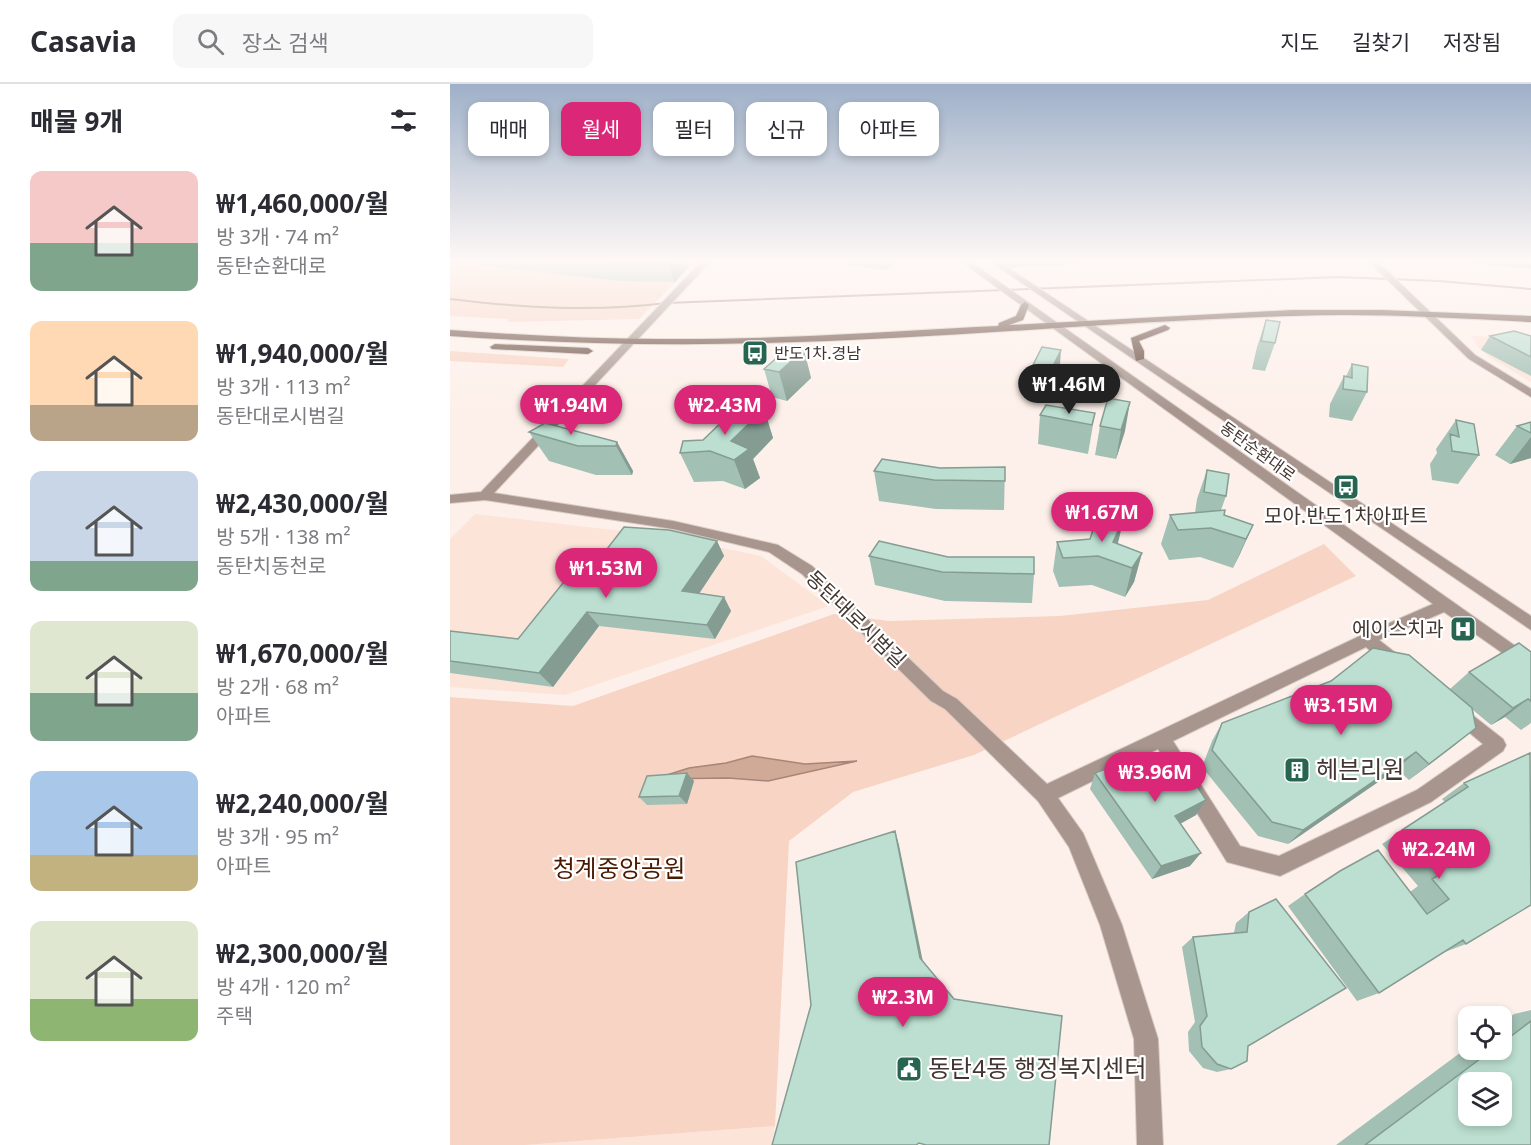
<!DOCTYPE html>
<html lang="ko">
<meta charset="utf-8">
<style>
body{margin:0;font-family:"Noto Sans","Noto Sans KR",sans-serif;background:#f7f7f7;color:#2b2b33;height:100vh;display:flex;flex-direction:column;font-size:22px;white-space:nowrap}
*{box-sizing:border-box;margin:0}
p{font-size:20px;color:#7c7c81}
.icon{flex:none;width:33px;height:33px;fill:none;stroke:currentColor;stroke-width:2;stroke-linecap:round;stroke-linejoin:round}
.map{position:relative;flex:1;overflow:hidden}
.panel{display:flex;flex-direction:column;background:#fff;width:450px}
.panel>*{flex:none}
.top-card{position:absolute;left:18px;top:18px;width:570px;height:54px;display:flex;gap:12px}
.buttons{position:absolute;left:1008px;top:922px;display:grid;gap:12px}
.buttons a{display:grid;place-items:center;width:54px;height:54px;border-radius:12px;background:#fff;box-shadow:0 3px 9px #0003;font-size:30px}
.price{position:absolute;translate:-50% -51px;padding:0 14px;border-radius:21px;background:#db2777;color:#fff;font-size:20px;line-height:39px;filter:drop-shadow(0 2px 3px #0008)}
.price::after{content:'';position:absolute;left:50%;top:36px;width:18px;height:14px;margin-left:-9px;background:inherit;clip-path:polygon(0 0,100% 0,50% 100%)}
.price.on{background:#222;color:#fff}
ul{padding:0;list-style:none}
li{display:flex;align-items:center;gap:18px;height:150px;padding:0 30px}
li span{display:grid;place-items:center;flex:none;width:168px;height:120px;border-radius:12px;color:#555}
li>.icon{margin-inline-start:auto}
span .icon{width:72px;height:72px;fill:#fffc;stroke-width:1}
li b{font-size:26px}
h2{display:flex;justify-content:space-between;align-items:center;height:72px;padding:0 30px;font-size:26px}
.chip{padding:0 21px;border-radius:12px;background:#fff;box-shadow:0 3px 9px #0003;font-size:21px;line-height:54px}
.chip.on{background:#db2777;color:#fff}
header{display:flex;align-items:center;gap:36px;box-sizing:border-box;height:84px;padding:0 30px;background:#fff;border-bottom:2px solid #e1e1e2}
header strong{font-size:28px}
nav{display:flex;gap:33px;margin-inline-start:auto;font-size:21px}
.search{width:420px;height:54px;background:#f7f7f7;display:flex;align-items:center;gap:15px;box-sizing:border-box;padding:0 21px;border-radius:12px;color:#7c7c81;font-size:22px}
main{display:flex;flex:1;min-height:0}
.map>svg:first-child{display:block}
</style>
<header>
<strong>Casavia</strong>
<div class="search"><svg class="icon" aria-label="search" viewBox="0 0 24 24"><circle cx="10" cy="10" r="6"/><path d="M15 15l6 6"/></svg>장소 검색</div>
<nav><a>지도</a><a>길찾기</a><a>저장됨</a></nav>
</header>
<main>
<section class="panel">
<h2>매물 9개<svg class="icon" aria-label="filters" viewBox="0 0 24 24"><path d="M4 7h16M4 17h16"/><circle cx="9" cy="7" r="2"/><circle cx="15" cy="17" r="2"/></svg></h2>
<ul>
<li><span style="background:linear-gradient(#f6c9c9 60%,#7fa58c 0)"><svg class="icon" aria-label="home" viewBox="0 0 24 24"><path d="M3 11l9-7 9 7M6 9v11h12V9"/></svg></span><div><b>₩1,460,000/월</b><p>방 3개 · 74 m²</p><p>동탄순환대로</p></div></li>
<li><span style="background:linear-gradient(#ffd9b3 70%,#b9a48a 0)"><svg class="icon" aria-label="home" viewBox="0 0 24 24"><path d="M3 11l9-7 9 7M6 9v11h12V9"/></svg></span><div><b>₩1,940,000/월</b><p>방 3개 · 113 m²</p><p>동탄대로시범길</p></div></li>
<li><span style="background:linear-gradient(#c9d6e8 75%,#7fa58c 0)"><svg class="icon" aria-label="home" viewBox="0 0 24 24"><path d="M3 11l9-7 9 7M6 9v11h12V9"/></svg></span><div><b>₩2,430,000/월</b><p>방 5개 · 138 m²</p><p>동탄치동천로</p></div></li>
<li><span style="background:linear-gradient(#dfe7d0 60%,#7fa58c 0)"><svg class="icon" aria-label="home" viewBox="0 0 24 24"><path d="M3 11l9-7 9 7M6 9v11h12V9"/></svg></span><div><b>₩1,670,000/월</b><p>방 2개 · 68 m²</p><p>아파트</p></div></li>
<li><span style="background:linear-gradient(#a9c7e8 70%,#c2b280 0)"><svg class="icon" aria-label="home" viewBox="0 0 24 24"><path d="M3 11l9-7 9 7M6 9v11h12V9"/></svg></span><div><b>₩2,240,000/월</b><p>방 3개 · 95 m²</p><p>아파트</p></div></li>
<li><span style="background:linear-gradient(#dfe7d0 65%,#8fb573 0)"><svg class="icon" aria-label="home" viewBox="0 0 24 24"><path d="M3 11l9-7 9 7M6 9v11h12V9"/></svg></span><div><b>₩2,300,000/월</b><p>방 4개 · 120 m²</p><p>주택</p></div></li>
</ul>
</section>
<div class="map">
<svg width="1081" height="1061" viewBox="0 0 1081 1061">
<rect width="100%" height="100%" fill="#fdf0ea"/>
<path fill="#fce4d8" d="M1022 252 1081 254V298L1039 273 1027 262Z
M25 430 215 452 311 472 379 522 115 611 0 603V455Z
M325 1042 321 1061H76Z"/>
<path fill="#f8d4c4" d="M0 178H213L243 180 189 235 59 238 57 235 0 232Z
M0 267 119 275 113 283 0 277Z
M874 460 906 492 524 671 403 708 339 757 325 1042 76 1061H0V613L123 622 384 530 439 537 610 532 758 516Z"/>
<path fill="#d0a997" stroke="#a68678" stroke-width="1.5" d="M302 672 355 680 407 677 318 697 278 694 204 695 239 684 276 679Z"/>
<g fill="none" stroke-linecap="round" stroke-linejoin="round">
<path stroke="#a68678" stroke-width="2" d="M0 215C73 224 144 228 217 219L888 193 989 197 1081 205"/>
<g stroke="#d8cbc5" stroke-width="2">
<path id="minor" d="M251 178H260L44 409 223 437 328 461 362 482 493 607 507 615 597 700 912 551 983 520 512 178H521L1081 573V589L994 528 929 556 951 573 953 578 951 583C938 587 925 571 916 563L723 657 790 762 829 772 967 706 1033 660 1004 636 1001 631 1004 626 1010 624 1016 626 1053 655 1056 661 1053 667 981 718 830 792 777 778 708 665 608 714 633 749 672 841 708 955 713 1061H687L684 955 650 841 619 763 588 717 495 625 481 617 352 490 319 468 223 445 35 416 0 419V411L31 408Z
M541 178H630L626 180 557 183 1081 532V546Z
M919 178H928L1025 271 1081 305V313L1019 275Z
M1026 178 1081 180V184L1030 180Z"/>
</g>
<g stroke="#d8cbc5" stroke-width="2">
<path id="major" d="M575 218 579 221 573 236 559 241 842 226H932L1081 232V238C1001 234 922 229 842 232 666 237 491 255 315 259 210 262 105 259 0 252V246C70 251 139 255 209 255 314 256 421 249 526 243L548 242 549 239 566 232 571 221Z
M715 241 720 244 718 246 689 257 694 267V275L686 277 681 254Z
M45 260 138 264 143 267 138 270 42 265 40 263Z"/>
</g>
<use href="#minor" fill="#a7958e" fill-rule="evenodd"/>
<use href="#major" fill="#664a3d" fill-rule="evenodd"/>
</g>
<path fill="#a2c0b4" d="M18 178H237L238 183 225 198 169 197 19 180Z
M398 178H447L435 186 398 181Z
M816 236 825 259 815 287 802 285 807 263Z
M1040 252H1081V292L1031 266Z
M592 263 609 294 598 316 580 313 581 285Z
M354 266 361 294 337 317 322 313 314 285Z
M902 280 917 308 902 337 879 333 880 320 894 292H896Z
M314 325 323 354 303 375 310 394 295 405 273 397 244 398 230 369 253 356 288 331Z
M645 329 638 370 588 360 590 331Z
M1006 336 1029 371 1008 400 982 396 980 380 987 369 986 365Z
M1081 338V374L1060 380 1045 371 1067 342Z
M650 342 675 347 666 375 645 371Z
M79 348 167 358 183 387 182 391H146L99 377Z
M555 383 554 426 486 425 429 417 424 387 490 384Z
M757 386 776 412 771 426 774 431 803 441 783 484 750 473 719 476 711 460 720 431 745 429 747 415Z
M267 457 274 472 249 509 274 513 281 527 265 555 149 542 103 603 0 589V547L68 555 133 496Z
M607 458 692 469 684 498 675 513 642 501 609 503 603 487Z
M419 472 498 473 584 490 582 519 495 517 425 501Z
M1081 568V639L1071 646 1055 633 1041 641 1023 626 1005 661 959 696 947 685 838 760 808 752 752 683 762 657 772 639 1000 605 1019 588Z
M1081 669 1016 860 992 869 929 909 907 917 838 822 855 810 960 808 968 802 932 760 995 718 992 715 1014 699Z
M237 689 244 697 237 720 197 721 189 713Z
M645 689 746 731 730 740 740 782 702 795 640 705Z
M799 828 798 962 781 985 767 988 753 984 739 967 738 948 745 938 732 863 743 853 784 849 786 839Z
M1081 926V1061H886L1018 963V966H1052V939L1064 930Z"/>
<path fill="#849c92" d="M220 178H237L238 183 225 198 218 180Z
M434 178H447L435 186Z
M354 266 361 294 337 317 329 288Z
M611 266 609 294 598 316 600 288Z
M680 318 675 347 666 375 671 346Z
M314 325 323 354 303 375 310 394 295 405 284 376 281 357Z
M1081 353V374L1060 380Z
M167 358 183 387 182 391 166 362Z
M674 434 667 463 663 458Z
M803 441 790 470 783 484 796 455Z
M267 457 274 472 241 522 232 507Z
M692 469 684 498 675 513 682 484Z
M274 513 281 527 265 555 257 541Z
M137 528 149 542 103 603 89 589Z
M1078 615 1055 633 1041 641 1063 624Z
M1026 644 1005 661 959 696 979 680Z
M966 668 947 685 838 760 853 746Z
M237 689 244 697 237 720 229 712Z
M756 716 746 731 717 747 725 732Z
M445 747 449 761 474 883 470 874Z
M751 769 740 782 702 795 711 782Z"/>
<path fill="#bcdfd1" stroke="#849c92" stroke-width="1.5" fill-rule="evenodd" d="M153 178H220L218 180Z
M816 236 830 238 825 259 811 257Z
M1064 247 1081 252V273L1040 252Z
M339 263 354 266 329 288 314 285Z
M592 263 611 266 600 288 581 285Z
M902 280 918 283 917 308 893 305 894 292 902 294Z
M658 314 680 318 671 346 650 342Z
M596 321 645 329 642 341 590 331Z
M297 322 314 325 281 357 299 365 284 376 260 367 230 369 233 357 253 356 280 330 288 331Z
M1006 336 1024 340 1029 371 1002 367 1000 350 1009 353Z
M1081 338V349L1067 342Z
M95 339 167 358 166 362H128L79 348Z
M432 375 490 384 555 383V397L484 396 424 387Z
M757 386 779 390 776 412 754 408Z
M775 426 774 431 803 441 796 455 761 444 728 446 720 431Z
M649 428 674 434 663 458 692 469 682 484 648 472 613 474 607 458 640 455Z
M174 443 219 446 267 457 232 507 274 513 257 541 137 528 89 589 0 577V547L68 555 117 494 133 496Z
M429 457 498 473H584V490L492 488 419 472Z
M1069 559 1081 568V617L1078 615 1063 624 1019 588Z
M923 564 959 571 1022 624 1026 644 979 680 966 668 853 746 822 738 762 666 772 639 881 597Z
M699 669 722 672 743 696 756 716 725 732 751 769 711 782 645 689Z
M1080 669 1081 821 1016 860 1013 856 929 909 855 810 890 787 928 766 977 830 999 815 982 795 991 790 952 746 1018 703 1014 699Z
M237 689 229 712 189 713 197 692Z
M445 747 470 874 504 915 612 932 599 1061H476L469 1059 466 1061H322L361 921 346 778Z
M826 815 896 904 798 962 797 977 781 985 767 980 752 963 750 942 757 932 743 853 797 848 799 828Z
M1081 937V1061H915L1042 966H1052V959ZM1018 999H1052V1032H1018Z"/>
<linearGradient id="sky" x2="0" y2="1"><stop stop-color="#9eb0c8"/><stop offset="0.54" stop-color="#fef8f6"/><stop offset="1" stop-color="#fef8f6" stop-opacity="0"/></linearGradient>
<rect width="1081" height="327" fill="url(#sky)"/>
<defs>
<g id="bus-square" transform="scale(1.35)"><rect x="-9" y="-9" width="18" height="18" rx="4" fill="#276551" stroke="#fff"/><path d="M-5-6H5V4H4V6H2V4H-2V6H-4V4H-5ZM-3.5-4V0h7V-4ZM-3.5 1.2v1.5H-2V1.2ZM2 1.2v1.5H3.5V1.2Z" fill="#fff"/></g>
<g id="hospital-square" transform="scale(1.35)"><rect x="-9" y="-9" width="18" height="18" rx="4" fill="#276551" stroke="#fff"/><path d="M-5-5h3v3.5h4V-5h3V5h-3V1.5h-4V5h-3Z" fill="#fff"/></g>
<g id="building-square" transform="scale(1.35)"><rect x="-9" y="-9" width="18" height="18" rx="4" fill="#276551" stroke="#fff"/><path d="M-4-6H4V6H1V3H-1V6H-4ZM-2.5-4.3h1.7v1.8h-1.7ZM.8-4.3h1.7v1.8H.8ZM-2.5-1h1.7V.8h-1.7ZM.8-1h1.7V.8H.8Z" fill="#fff"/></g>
<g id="civic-square" transform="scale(1.35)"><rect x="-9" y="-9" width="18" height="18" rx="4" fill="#276551" stroke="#fff"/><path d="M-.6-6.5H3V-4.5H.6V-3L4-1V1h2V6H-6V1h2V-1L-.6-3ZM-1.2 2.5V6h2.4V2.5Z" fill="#fff"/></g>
</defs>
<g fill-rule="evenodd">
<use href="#bus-square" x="305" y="269"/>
<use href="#bus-square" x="896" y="403"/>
<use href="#hospital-square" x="1013" y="545"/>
<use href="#building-square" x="847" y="686"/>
<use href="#civic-square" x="459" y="985"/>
</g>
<g text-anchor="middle" stroke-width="4.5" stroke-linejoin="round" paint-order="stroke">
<g font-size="16" fill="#433630" stroke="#fff" text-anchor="start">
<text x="324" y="275">반도1차.경남</text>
</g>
<g font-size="16" fill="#433630" stroke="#fff">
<text transform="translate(808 367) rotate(36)" y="6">동탄순환대로</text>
</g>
<g font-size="20" fill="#433630" stroke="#fff">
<text x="896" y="439">모아.반도1차아파트</text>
<text x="994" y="552" text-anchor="end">에이스치과</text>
</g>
<g font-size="20" fill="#433630" stroke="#fff">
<text transform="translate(406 535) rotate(44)" y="7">동탄대로시범길</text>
</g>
<g font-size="24" fill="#433630" stroke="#fff" text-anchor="start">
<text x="866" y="694">헤븐리원</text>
<text x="478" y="993">동탄4동 행정복지센터</text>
</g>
<g font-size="24" fill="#4a1900" stroke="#fff">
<text x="169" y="793">청계중앙공원</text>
</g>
</g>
</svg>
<div class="buttons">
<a><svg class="icon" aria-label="locate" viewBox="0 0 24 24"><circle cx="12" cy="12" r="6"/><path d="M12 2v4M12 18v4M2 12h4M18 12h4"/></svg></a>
<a><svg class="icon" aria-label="layers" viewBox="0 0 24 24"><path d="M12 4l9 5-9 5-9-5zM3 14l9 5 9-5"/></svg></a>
</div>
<b class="price on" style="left:619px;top:331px">₩1.46M</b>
<b class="price" style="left:121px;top:352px">₩1.94M</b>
<b class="price" style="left:275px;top:352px">₩2.43M</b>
<b class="price" style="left:652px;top:459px">₩1.67M</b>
<b class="price" style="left:156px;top:515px">₩1.53M</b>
<b class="price" style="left:891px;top:652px">₩3.15M</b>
<b class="price" style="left:705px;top:719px">₩3.96M</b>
<b class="price" style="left:989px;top:796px">₩2.24M</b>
<b class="price" style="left:453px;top:944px">₩2.3M</b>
<div class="top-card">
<a class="chip">매매</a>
<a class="chip on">월세</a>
<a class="chip">필터</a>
<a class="chip">신규</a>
<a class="chip">아파트</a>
</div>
</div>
</main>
